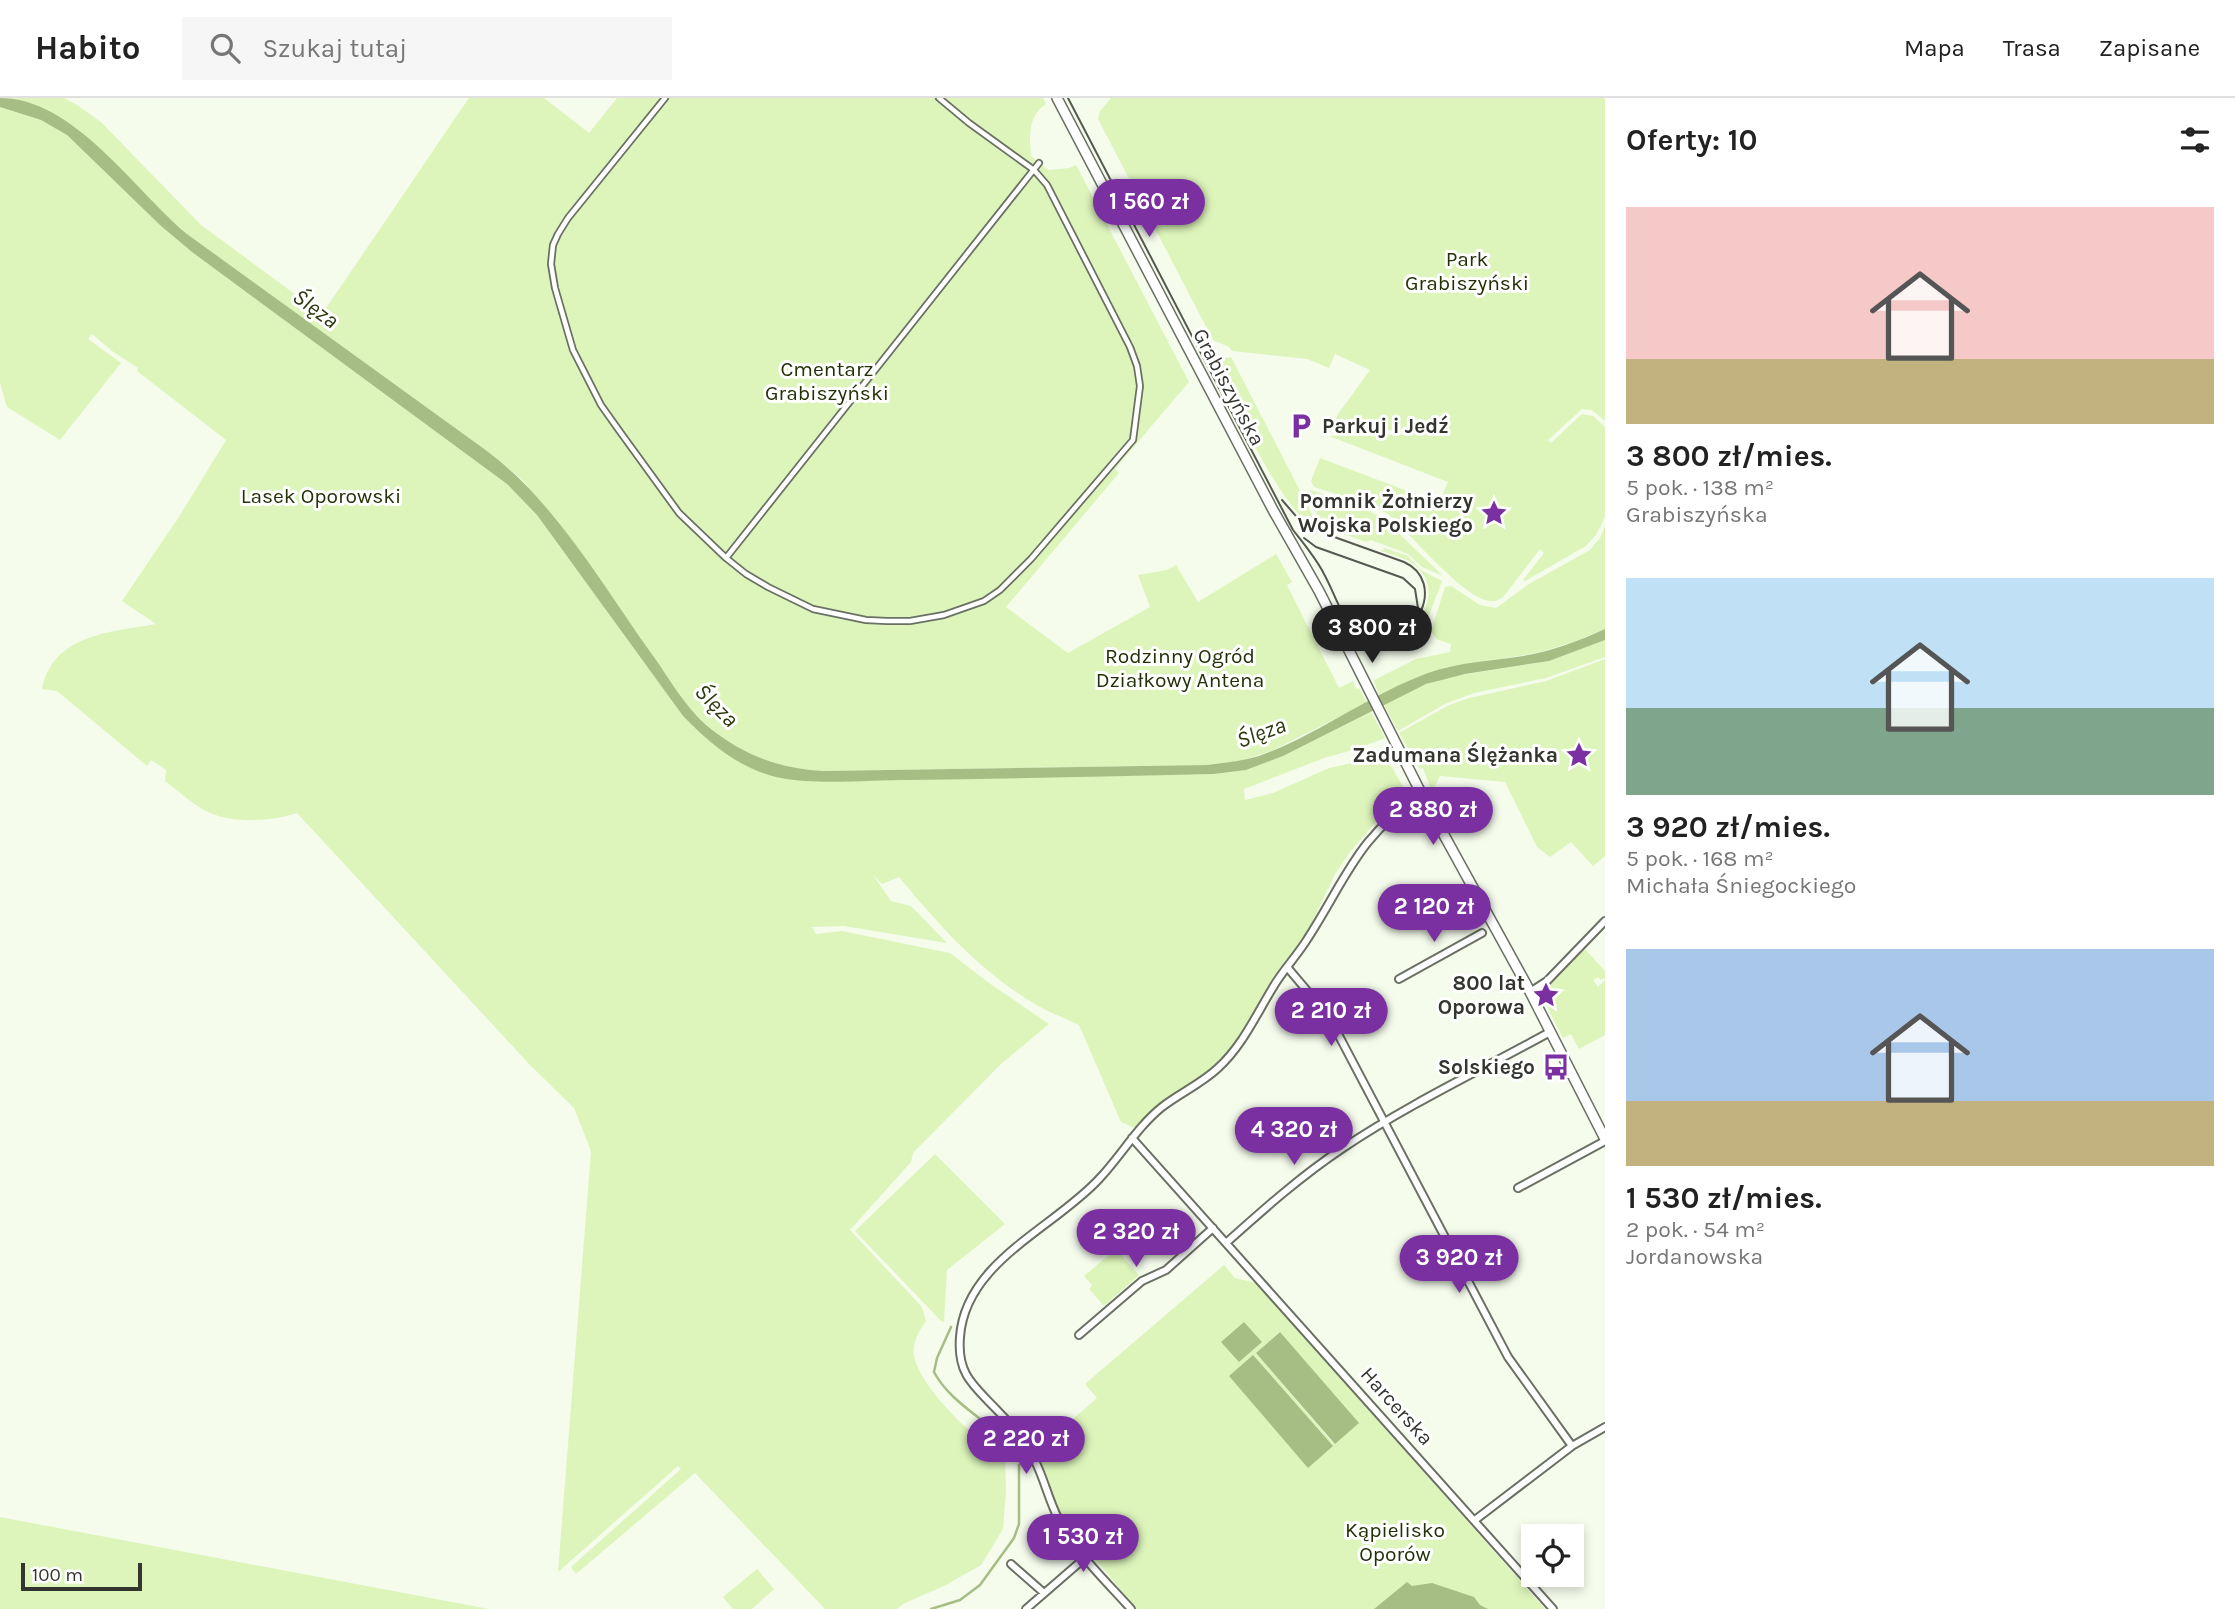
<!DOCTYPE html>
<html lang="pl">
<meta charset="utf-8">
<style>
body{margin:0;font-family:Karla,sans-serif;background:#f6f6f6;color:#222;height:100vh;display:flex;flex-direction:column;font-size:26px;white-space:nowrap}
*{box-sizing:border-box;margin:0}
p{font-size:23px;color:#767676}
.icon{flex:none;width:38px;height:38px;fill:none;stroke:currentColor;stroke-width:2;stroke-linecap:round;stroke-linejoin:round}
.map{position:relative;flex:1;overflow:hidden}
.panel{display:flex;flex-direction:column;background:#fff;width:630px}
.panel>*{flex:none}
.tools{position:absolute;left:1521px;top:1426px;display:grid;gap:14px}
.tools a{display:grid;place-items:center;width:63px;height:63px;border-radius:0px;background:#fff;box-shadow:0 4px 10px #0003;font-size:35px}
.scale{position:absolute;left:21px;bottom:18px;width:121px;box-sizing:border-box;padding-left:7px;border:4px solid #33352f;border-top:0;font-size:19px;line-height:24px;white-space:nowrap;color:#33352f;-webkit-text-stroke:5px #fff;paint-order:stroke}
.price{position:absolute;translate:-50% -60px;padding:0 16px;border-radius:24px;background:#7b30a2;color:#fff;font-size:23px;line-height:46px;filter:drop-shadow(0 2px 4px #0008)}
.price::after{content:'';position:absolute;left:50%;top:42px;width:21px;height:16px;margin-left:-10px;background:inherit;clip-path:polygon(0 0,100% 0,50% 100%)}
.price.selected{background:#222;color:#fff}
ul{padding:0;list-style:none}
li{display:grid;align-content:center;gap:14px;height:371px;padding:0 21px}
li span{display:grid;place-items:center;height:217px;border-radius:0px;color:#555}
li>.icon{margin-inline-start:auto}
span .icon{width:126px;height:126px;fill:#fffc;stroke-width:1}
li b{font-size:30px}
h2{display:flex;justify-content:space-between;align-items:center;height:84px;padding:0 21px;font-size:30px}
header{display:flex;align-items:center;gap:42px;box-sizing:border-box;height:98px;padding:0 35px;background:#fff;border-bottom:2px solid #e0e0e0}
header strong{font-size:33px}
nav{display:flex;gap:38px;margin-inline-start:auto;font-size:24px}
.search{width:490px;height:63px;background:#f6f6f6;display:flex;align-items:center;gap:18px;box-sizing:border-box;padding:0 24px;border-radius:0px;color:#767676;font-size:26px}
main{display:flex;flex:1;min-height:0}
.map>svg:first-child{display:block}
</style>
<header>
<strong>Habito</strong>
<div class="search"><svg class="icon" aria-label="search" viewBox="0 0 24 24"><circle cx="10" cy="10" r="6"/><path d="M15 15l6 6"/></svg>Szukaj tutaj</div>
<nav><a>Mapa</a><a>Trasa</a><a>Zapisane</a></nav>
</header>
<main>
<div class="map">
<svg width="1605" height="1511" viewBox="0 0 1605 1511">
<rect width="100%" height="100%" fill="#f5fcec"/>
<path fill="#ddf5bb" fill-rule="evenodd" d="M8 0H64L77 7 101 24 201 127 322 216 469 0H544L589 35 617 0H1043L1046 6C1028 17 1029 39 1031 58L1048 72 1069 70 1076 67 1189 284 1115 371 1119 375 1006 509 1068 555 1150 509 1138 477 1167 472 1176 467 1198 504 1276 456 1292 484 1287 487 1339 590 1353 583 1356 591 1359 590 1367 605 1271 653 1240 663 1207 667 823 673C768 671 721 647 685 605L558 424 520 380 487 353 187 136 155 108 76 30 39 9Z
M1111 0H1605V323L1592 312 1582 311 1548 342 1551 345 1582 316 1593 318 1605 329V419L1596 437 1586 448 1525 483 1523 482 1544 455 1540 451 1504 498C1499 502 1496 504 1489 503 1461 498 1412 437 1388 416L1373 408 1314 389 1311 383 1320 360 1439 405 1448 384 1329 338 1420 336 1416 332H1332L1338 316 1370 272 1335 256 1329 270 1307 261 1232 253 1229 249 1213 242 1098 21 1100 13Z
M0 9 41 22 67 37 161 128 192 154 507 386 537 417 683 618C721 658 761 681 818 683L1214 676 1246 672 1283 658 1371 614 1385 640 1356 651 1324 660 1244 691 1245 702 1273 695 1329 670 1348 666 1383 654 1406 694 1385 713 1350 754 1335 776 1310 829 1273 881 1233 947 1216 967 1158 1007 1135 1030 1121 1024 1079 927C1063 919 1045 913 1030 903 978 871 938 826 899 779L882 786 873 777 891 803 911 808 947 845 844 828 812 829 816 836 842 833 950 855 989 885 1049 926 1001 966 913 1055 911 1064 850 1132 922 1209 926 1223C919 1233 912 1244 914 1258 919 1284 956 1322 976 1338 985 1344 996 1349 1005 1354L1006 1393 1003 1431 981 1467 946 1487 903 1506 897 1511H825L695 1375 576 1476 571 1469 681 1371 678 1368 558 1474 591 1053 574 1010 530 967 297 715C271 723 236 726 210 715 194 708 179 693 165 683L166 672 151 662 147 668 57 593 42 591C53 536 111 534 156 526L122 503 179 419 226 342 137 273 138 270 112 253 92 236 88 241 121 265 60 342 7 309 0 285Z
M1231 259 1308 408 1315 423 1314 428C1281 413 1233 303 1214 267L1220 261Z
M1311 392 1363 410 1383 420 1443 478 1422 469 1408 456 1371 442 1366 444 1324 429 1307 398Z
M1605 428V531L1573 544 1537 555 1444 570 1416 580 1379 598 1374 582 1416 561 1450 554 1451 546 1436 541 1431 533 1445 489 1451 488 1480 507 1496 510 1529 486 1590 452 1600 440Z
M1385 450 1408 458 1421 472 1442 483 1425 528 1387 547 1384 546 1373 550 1370 545C1408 552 1449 499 1417 469 1407 460 1393 457 1381 453Z
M1605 542V559L1546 580 1474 595 1445 606 1398 633 1384 607 1413 591 1448 579 1549 563Z
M1605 561V758L1593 768 1571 744 1550 759 1537 749 1505 684 1440 678 1435 688 1431 691 1423 670 1420 671 1399 635 1449 607 1469 600 1546 583Z
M1585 851 1605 873V880L1601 882 1598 879 1593 882 1598 889 1605 882V937L1579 951 1571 936 1563 940 1543 901 1552 885Z
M935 1056 1005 1126 947 1172 944 1223 942 1224 855 1133Z
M1116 1151 1139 1177 1104 1208 1089 1191 1092 1187 1084 1178Z
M1224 1167 1235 1180 1256 1185 1545 1511H1137L1064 1424 1048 1391 1050 1384 1035 1354 1097 1300 1085 1286ZM1279 1234H1280L1334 1346 1256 1255Z
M0 1419 489 1511H0Z
M757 1471 774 1491 752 1511H733L723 1499Z"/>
<path fill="#a6bd84" d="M0 0C74 0 134 92 187 136L487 353C556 405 601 485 651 555 670 581 685 610 711 631 744 657 780 671 823 673L1207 667C1224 665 1242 663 1259 658 1316 638 1370 596 1428 575 1459 564 1492 563 1523 558 1552 553 1579 543 1605 531V542L1549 563 1465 576 1426 586 1283 658 1246 672 1214 676C1112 678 1010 681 909 682 871 682 816 687 781 680 741 672 710 646 683 618L537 417 507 386 192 154 161 128 67 37 41 22 0 9Z
M1244 1224 1262 1244 1239 1264 1221 1244Z
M1280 1234 1359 1325 1335 1346 1256 1255Z
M1253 1257 1333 1348 1308 1370 1229 1278Z
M1407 1484 1412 1488 1432 1485 1474 1499 1480 1507 1488 1511H1374Z"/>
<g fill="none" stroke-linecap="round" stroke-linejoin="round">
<path stroke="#a6bd84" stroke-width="2.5" d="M951 1229 937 1260 934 1274C944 1293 962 1307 979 1320 998 1335 1014 1333 1019 1361
M931 1511 960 1502 980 1487 1014 1440 1019 1426V1367"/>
<g stroke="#6a7063" stroke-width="8">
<path id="pedestrian" d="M665 0 568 120 558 136 553 147 551 166 555 190 573 252 601 307 618 331 679 415 726 460 746 476 768 489 813 511 866 522 887 523H910L944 517 984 503 1000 492 1031 461 1133 342 1140 288 1137 268 1130 249 1047 87 1034 72 969 25 939 0
M726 460 1039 65"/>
</g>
<g stroke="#6a7063" stroke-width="10">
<path id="minor" d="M1287 869 1325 914 1338 936 1508 1259 1572 1348
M1399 881 1482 835
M1530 894 1547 883 1605 823
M1132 1040 1553 1511
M1518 1090 1605 1043
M1226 1145C1264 1111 1301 1078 1343 1050 1409 1006 1481 972 1550 934
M1079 1237 1142 1183 1166 1172 1213 1130
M1475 1422 1572 1348 1605 1329
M1011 1466 1044 1495
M1026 1511 1086 1459
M1131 1511C1106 1483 1075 1454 1058 1420 1047 1399 1042 1371 1029 1352 1020 1337 1008 1323 996 1311 973 1287 957 1276 960 1239 965 1164 1054 1130 1099 1081 1121 1058 1137 1029 1162 1009 1180 995 1201 986 1218 970 1242 948 1255 919 1272 891 1282 873 1297 858 1308 840 1346 781 1359 736 1422 697"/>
</g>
<g stroke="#6a7063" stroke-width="12">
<path id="secondary" d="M1057 0 1273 412 1319 493 1422 697 1526 886 1605 1041"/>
</g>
<use href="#pedestrian" stroke="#fff" stroke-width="4.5"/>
<use href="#minor" stroke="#fff" stroke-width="6"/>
<use href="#secondary" stroke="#fff" stroke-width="9"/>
<path stroke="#565951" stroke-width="2" d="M1068 0 1293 432C1304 446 1316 460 1324 476 1334 494 1341 518 1355 533 1360 538 1366 542 1374 543 1415 549 1448 484 1404 464L1312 431 1302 425 1282 402
M1304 440 1316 449 1403 480 1415 491 1418 510"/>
</g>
<defs>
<g id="parking-bare" transform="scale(2.1)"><path d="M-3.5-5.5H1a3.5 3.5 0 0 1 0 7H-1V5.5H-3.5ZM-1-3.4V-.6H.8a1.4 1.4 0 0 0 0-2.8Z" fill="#7b30a2" stroke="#fff" stroke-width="2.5" paint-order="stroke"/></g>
<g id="sight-bare" transform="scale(2.1)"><path d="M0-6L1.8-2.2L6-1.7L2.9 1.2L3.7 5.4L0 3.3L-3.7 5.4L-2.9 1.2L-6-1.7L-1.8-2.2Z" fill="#7b30a2" stroke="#fff" stroke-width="2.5" paint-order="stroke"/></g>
<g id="bus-bare" transform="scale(2.1)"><path d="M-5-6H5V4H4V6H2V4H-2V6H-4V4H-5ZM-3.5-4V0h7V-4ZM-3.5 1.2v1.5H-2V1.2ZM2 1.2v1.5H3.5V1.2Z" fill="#7b30a2" stroke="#fff" stroke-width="2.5" paint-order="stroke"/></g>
</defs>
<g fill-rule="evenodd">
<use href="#parking-bare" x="1301" y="328"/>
<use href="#sight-bare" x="1494" y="415"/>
<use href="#sight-bare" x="1579" y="657"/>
<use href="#sight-bare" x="1546" y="897"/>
<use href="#bus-bare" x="1556" y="969"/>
</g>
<g text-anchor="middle" stroke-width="6" stroke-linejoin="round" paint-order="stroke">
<g font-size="21" fill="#233106" stroke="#fff">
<text x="1467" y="168">Park<tspan x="1467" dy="24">Grabiszyński</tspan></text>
<text x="827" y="278">Cmentarz<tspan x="827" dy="24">Grabiszyński</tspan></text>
<text x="321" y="405">Lasek Oporowski</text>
<text x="1180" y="565">Rodzinny Ogród<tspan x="1180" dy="24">Działkowy Antena</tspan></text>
<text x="1395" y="1439">Kąpielisko<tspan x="1395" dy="24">Oporów</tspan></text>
</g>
<g font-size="21" fill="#33352f" stroke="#fff">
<text transform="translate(1229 289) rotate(62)" y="7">Grabiszyńska</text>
<text transform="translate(1397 1308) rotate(48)" y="7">Harcerska</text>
</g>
<g font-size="21" font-weight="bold" fill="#33352f" stroke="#fff" text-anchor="end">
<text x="1322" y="335" text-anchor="start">Parkuj i Jedź</text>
<text x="1473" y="410">Pomnik Żołnierzy<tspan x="1473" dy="24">Wojska Polskiego</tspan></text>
<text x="1558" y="664">Zadumana Ślężanka</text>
<text x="1525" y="892">800 lat<tspan x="1525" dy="24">Oporowa</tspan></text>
<text x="1535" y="976">Solskiego</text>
</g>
<g font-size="23" font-style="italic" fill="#2c3a10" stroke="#fff">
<text transform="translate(316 210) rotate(36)" y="8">Ślęza</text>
<text transform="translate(717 607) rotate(45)" y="8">Ślęza</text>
<text transform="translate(1261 634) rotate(-20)" y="8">Ślęza</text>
</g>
</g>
</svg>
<div class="tools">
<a><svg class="icon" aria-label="locate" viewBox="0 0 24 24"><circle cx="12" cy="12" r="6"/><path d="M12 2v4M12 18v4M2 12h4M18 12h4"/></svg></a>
</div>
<div class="scale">100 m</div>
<b class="price" style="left:1149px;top:141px">1 560 zł</b>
<b class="price selected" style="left:1372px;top:567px">3 800 zł</b>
<b class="price" style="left:1433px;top:749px">2 880 zł</b>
<b class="price" style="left:1434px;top:846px">2 120 zł</b>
<b class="price" style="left:1331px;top:950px">2 210 zł</b>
<b class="price" style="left:1294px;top:1069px">4 320 zł</b>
<b class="price" style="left:1136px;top:1171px">2 320 zł</b>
<b class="price" style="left:1459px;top:1197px">3 920 zł</b>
<b class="price" style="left:1026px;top:1378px">2 220 zł</b>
<b class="price" style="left:1083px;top:1476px">1 530 zł</b>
</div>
<section class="panel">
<h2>Oferty: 10<svg class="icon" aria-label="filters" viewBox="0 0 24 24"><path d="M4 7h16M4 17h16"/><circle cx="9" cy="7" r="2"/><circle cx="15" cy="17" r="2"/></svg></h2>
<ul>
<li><span style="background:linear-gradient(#f6c9c9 70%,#c2b280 0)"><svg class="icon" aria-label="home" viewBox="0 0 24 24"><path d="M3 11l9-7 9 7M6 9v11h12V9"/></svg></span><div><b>3 800 zł/mies.</b><p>5 pok. · 138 m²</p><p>Grabiszyńska</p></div></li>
<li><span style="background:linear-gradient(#bfe0f5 60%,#7fa58c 0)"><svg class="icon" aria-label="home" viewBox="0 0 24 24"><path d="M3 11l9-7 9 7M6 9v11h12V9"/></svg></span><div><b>3 920 zł/mies.</b><p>5 pok. · 168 m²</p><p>Michała Śniegockiego</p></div></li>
<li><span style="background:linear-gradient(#a9c7e8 70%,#c2b280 0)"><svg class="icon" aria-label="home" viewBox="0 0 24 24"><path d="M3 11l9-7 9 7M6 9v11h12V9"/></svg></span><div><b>1 530 zł/mies.</b><p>2 pok. · 54 m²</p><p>Jordanowska</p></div></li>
</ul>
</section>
</main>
